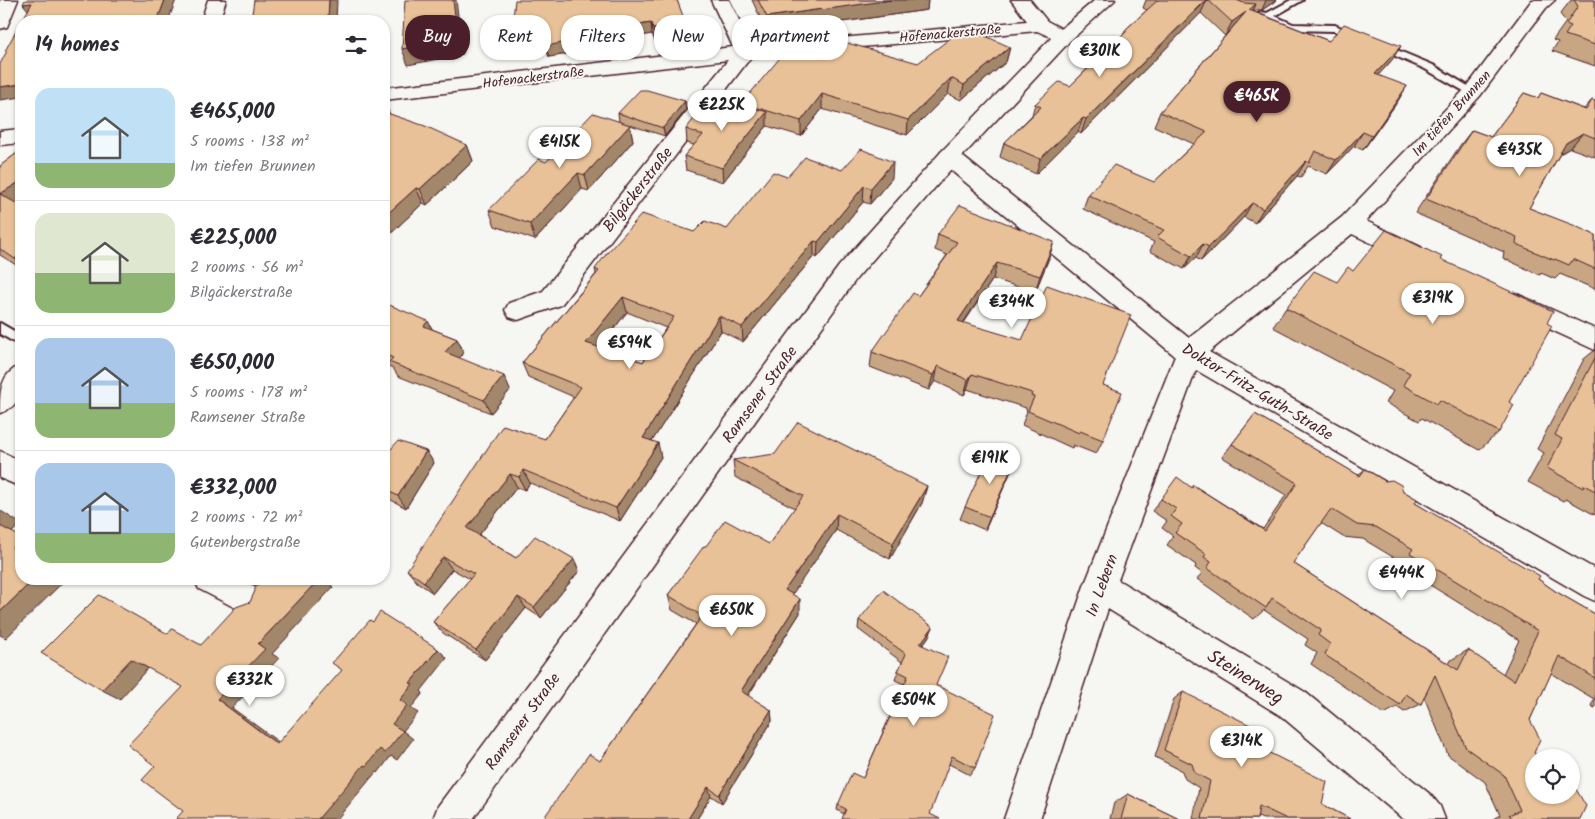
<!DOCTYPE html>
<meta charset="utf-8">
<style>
body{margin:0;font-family:Kalam,sans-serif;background:#f2f2f3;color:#2b2b33;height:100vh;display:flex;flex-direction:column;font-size:19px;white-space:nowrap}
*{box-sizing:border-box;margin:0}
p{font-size:16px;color:#7c7c81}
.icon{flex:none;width:28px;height:28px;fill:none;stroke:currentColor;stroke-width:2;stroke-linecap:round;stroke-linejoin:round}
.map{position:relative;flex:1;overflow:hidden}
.side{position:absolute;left:15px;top:15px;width:375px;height:570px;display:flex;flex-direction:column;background:#fff;border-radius:20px;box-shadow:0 1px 4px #0004}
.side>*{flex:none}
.banner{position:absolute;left:405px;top:15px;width:475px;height:45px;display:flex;gap:10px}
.buttons{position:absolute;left:1525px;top:749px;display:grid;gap:10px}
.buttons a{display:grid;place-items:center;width:55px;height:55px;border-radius:50%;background:#fff;box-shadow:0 1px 4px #0004;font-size:25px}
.price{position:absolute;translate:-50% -42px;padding:0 11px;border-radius:18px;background:#fff;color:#222;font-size:16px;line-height:32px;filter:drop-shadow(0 1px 2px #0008)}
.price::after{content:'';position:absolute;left:50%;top:30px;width:15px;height:11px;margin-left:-8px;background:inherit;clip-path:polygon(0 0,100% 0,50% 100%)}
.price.on{background:#4a1f2b;color:#fff}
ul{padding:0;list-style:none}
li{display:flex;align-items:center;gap:15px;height:125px;padding:0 20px}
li+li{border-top:1px solid #e1e1e2}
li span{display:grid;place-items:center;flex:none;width:140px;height:100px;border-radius:15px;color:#555}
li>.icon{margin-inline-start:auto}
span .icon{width:60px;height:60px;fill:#fffc;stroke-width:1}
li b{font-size:21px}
h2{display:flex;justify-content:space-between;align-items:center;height:60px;padding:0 20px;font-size:21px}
.chip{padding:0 18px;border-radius:20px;background:#fff;box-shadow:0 1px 4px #0004;font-size:18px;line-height:45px}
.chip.on{background:#4a1f2b;color:#fff}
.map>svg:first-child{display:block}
</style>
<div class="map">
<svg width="1595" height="819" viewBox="0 0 1595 819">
<rect width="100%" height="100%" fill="#f6f6f2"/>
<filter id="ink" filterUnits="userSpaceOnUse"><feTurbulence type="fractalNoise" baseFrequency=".02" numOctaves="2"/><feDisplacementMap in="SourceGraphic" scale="10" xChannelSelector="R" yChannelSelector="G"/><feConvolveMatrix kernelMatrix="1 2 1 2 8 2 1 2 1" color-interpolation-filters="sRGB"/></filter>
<g filter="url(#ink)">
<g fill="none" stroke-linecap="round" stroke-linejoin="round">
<g stroke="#4a1f2b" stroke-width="4">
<path id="lane" d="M1291 0H1303L1275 16 1293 24 1335 25 1360 36 1355 39 1334 31 1291 30 1256 15 1261 12 1267 13Z
M1380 43 1433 65 1478 92 1473 95 1469 94 1425 69 1377 48V44Z
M0 323 21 335V346L0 334Z"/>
</g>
<g stroke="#4a1f2b" stroke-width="3">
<path id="street" d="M0 0H18L7 27 0 29Z
M208 0H226L219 21H201Z
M711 0H729L752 46 1027 21 1011 0H1030L1047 21 1060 28 1063 32 1060 36 1053 38 1037 31 751 57 561 305 518 320 509 317 505 310 509 303 543 291 728 60 384 100V88L733 47Z
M1532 0H1555L1546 8 1480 96 1366 221 1421 247 1425 253 1421 259 1413 262 1405 259 1352 234 1209 352 1595 569V601L1584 596 1196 370 1118 580 1305 692 1431 795 1440 806 1445 819H1403L1281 716 1108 609 1040 819H1004L1084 586 1175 356 941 162 938 157 941 152 949 150 957 152 1189 338 1342 217 1466 88Z
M21 129V143L0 145V131Z
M1515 293 1595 329V350L1506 309 1502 302 1506 295Z
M21 365C22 387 24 405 0 413 0 391 0 374 21 365Z
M0 451 21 461V487L0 478Z
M194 579H240L262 590 267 601 262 612 251 616 199 589Z"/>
</g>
<g stroke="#4a1f2b" stroke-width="3">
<path id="secondary" d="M1095 0H1115L1070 41 957 162 857 278 473 819H433L438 806 839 266 941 152 1056 33Z"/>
</g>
<use href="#lane" fill="#f6f6f2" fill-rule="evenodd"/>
<use href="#street" fill="#f6f6f2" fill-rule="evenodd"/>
<use href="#secondary" fill="#f6f6f2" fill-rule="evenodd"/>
</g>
<path fill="#c8a683" stroke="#4a1f2b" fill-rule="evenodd" d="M677 0 687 36 655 41 652 34 578 46 580 52 549 57 546 48 542 49 539 36 516 39Z
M752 0H928L927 10 820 25V24L767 32Z
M1146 0H1277L1262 10H1254L1253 11 1329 41 1392 60 1378 75 1398 101 1363 150 1354 146 1327 174 1308 166 1301 177 1297 176 1255 223 1244 217 1201 261 1196 258 1184 269 1150 251 1154 242 1083 209 1088 195 1154 182 1194 144 1154 126 1160 112 1225 36 1201 13 1081 134 1078 132 1036 174 1000 157 1004 143 1032 115 1035 104 1070 86 1123 34 1125 30 1147 10 1143 8Z
M1571 0H1595V66L1552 51 1558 42 1553 40 1566 22 1560 14Z
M1010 47 1006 62 961 100 948 94 907 135 822 109 801 136 767 126 723 182 686 170 684 156 694 145 687 143 686 129 742 105V103Z
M1524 93 1538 98 1541 93 1584 109 1592 100 1595 101V157L1570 148 1560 154 1529 208 1595 235V289L1560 274 1555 279 1541 273 1540 275 1503 258 1504 252 1415 213 1461 144 1472 130 1491 137Z
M685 101 686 110 665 136 630 125 633 141 589 191 582 189 535 240 495 226 489 210 546 162 619 121 618 113Z
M384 106 387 108 389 114 467 145 473 161 427 205 423 203 384 240Z
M21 150V205L20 206 21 207V268L0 255V166Z
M842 170 892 178 870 204 863 202 817 258 814 256 743 342 721 331 652 441 661 457 620 521 530 483 525 490 517 487 479 535 516 558 574 559 579 571 541 618 526 608 485 660 443 633 433 622 470 579 452 569 433 593 417 582 407 570 545 439 574 397 528 377 522 363 596 274 595 269 694 232 727 229 787 177ZM627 312 666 328 643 362 599 348Z
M938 234 1049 258 1035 292 993 279 964 323 1103 385V440L1096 454 1073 445 1072 448 1022 425 1027 411 1026 410V408L967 389 964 395 935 381 929 390 870 367 872 352 918 296 947 255 935 250Z
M1440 259 1547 323 1509 402 1499 432 1479 450 1422 418 1419 421 1386 403 1393 391 1273 327 1286 308 1337 282 1353 271Z
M384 307 432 329 457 339 464 353 459 358 510 390 491 413 398 376 393 368 384 364Z
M1595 350V515L1566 499 1563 501 1528 482 1544 453 1537 449 1584 359Z
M1255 414 1358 475 1365 469 1403 491 1415 503 1538 579 1555 591 1595 614V708L1591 706 1594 699 1551 673 1530 720 1534 753 1580 819H1493L1500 815 1485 782 1448 755 1424 697 1421 704 1404 712 1397 707 1384 714 1311 664 1317 653 1305 645 1308 639 1264 610 1254 619 1197 579 1202 573 1195 568 1196 565 1167 545 1173 536 1162 528 1167 521 1152 511 1161 499 1192 487 1193 485 1263 529 1286 495 1222 457ZM1321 523 1343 537 1363 539 1398 560 1396 564 1519 640 1503 674 1468 650 1451 660 1449 664 1293 563Z
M426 451 434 463 406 508 384 496V457Z
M733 460 927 486 922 503 890 559 836 530 792 594 800 613 748 696 771 710 772 721 722 803 711 796 697 819H543L600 761 696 624 672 610 668 595 706 546 769 544 795 508 735 477Z
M1014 463 985 530 960 519 965 507Z
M859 620 933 627 929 636 923 645 936 685 975 768 970 775 949 764 844 814 837 810 838 805 863 778 904 684 895 680 898 671 902 662 858 629Z
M1183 692 1248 742 1322 804 1350 819H1263L1258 817 1257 819H1193L1199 788 1185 779 1182 771 1155 757 1174 699Z
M1128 794 1179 819H1110L1114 803Z"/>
<path fill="#a2876a" stroke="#4a1f2b" d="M165 0H176L168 21H157Z
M329 0H337L336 21H328Z
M453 0H456L463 54 408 65 402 49Z
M891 0H928L927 10 820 25V24L767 32V17L822 9Z
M1207 0 1201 13 1081 134 1086 119Z
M1266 0H1277L1262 10Z
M32 3V15L23 4Z
M1256 4 1250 19 1249 10Z
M1246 12 1225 36 1232 22Z
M651 23 652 34 578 46 580 52 549 57 546 48 542 49 539 37 576 34Z
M536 24 539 36 516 39 512 28Z
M686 24 687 36 655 41 653 29Z
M1401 46 1392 60 1366 89 1375 74Z
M1010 47 1006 62 961 100 964 85Z
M951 78 948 94 907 135 908 120Z
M21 84V97L0 100V87Z
M1407 86 1398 101 1363 150 1372 136Z
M822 94V109L801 136V121Z
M685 101 686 110 665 136 663 128Z
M387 108 394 123 384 114V110Z
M767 112V126L723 182 722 168Z
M1083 118 1078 132 1036 174 1040 159Z
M630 125 633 141 589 191 585 175Z
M1363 132 1354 146 1327 174 1336 160Z
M1583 133 1570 148 1553 158 1566 143Z
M467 145 473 161 427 205 420 189Z
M1306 161 1297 176 1255 223 1263 209Z
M893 162 892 178 870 204 871 188Z
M578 173 582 189 535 240 530 224Z
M21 181V205L15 209 0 194Z
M864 186 863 202 817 258 818 242Z
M416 188 423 203 384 240V217Z
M1252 203 1244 217 1201 261 1209 247Z
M814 241V256L743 342 742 327Z
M1054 242 1049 258 1035 292 1040 276Z
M1203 244 1196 258 1184 269 1191 256Z
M21 255V264L15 259Z
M997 263 993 279 954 336 958 321Z
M623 297 627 312 591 358 586 343Z
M719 316 721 331 646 451 643 438Z
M428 321 436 336 424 326Z
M457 339 464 353 452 366 445 352Z
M938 366 935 381 929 390 933 375Z
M972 374 967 389 964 395 968 380Z
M504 376 510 390 491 413 484 400Z
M658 443 661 457 620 521 616 508Z
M426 451 434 463 406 508 398 496Z
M1014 463 1009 476 985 530 990 517Z
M523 470 530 483 525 490 519 477Z
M510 474 517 487 475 540 467 528Z
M927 486 922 503 890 559 893 543Z
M1 511 21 524 11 533 0 527V512Z
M837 514 836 530 785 605V590Z
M21 540V554L12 548Z
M443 557 452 569 433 593 424 582Z
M574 559 579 571 541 618 534 607Z
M34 579H66L6 638 0 635V612Z
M319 579H325L333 587 272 654 279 658 232 708 291 751 277 744 217 699 258 644Z
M518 597 526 608 485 660 476 650Z
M800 599V613L743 703 741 691Z
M933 627 929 636 917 652 920 644Z
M438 649 447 658 421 691 423 693 411 708 418 713 403 731 413 739 397 760 391 756 378 773 376 772 337 819H318L392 724 400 700 410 683Z
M131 659 148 668 120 699 102 690Z
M771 710 772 721 722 803 719 795Z
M708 787 711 796 697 819H688Z"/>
<path fill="#e8c198" stroke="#4a1f2b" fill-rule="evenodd" d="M25 0H165L157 21H22L32 3 23 4Z
M254 0H329L328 21H251Z
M405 0H453L458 38 402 49Z
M515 0H677L686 24 653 29 651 23 576 34 577 40 546 46 544 36 539 37 536 24 512 28Z
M758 0H891L821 10 822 9 767 17Z
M1158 0H1206L1086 119 1083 118 1040 159 1004 143 1041 107 1035 104 1059 82 1070 86 1127 31 1125 30Z
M1208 0H1236L1244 3 1256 4 1249 10 1329 41 1344 24 1401 46 1375 74 1407 86 1372 136 1363 132 1336 160 1315 151 1309 163 1306 161 1263 209 1252 203 1209 247 1203 244 1191 256 1157 237 1164 230 1088 195 1114 165 1154 182 1207 132 1160 112 1246 12 1232 22Z
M1574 0H1595V45L1565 35 1571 26 1566 24 1578 6Z
M21 22V84L0 87V64L7 51H5Z
M965 27 1010 47 964 85 951 78 908 120 822 94 801 121 742 103 795 40 826 37 918 63Z
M640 90H647L685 101 663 128 618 113Z
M1524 93 1538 98 1541 93 1586 110 1592 100 1595 101V138L1583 133 1566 143 1529 208 1573 225 1595 235V269L1573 259 1569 265 1555 259 1554 260 1516 244 1517 237 1426 199 1472 130 1491 137Z
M707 102 731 109 737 103 767 112 722 168 684 156 703 135 686 129Z
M384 112 425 126 467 145 420 189 416 188 384 217V169L386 167 384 166Z
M593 113 630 125 585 175 578 173 530 224 489 210 539 159 546 162Z
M861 149 893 162 871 188 864 186 818 242 814 241 742 327 719 316 643 438 658 443 616 508 523 470 519 477 510 474 467 528 516 558 535 536 574 559 534 607 518 597 476 650 433 622 474 574 443 557 424 582 407 570 503 425 545 439 581 387 522 363 599 271 595 269 607 253 642 214 694 232 705 221 727 229 773 172 787 177 805 157 842 170ZM623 297 674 317 643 362 586 343Z
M21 150V181L0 194 21 206V255L15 259 0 249V166Z
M960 205 1054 242 1040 276 997 263 958 321 1022 340 1047 285 1131 315 1103 385 1122 392 1103 440 1080 431 1079 433 1028 411 1034 397 1031 396 1032 393 972 374 968 380 938 366 933 375 872 352 913 293 918 296 957 242 938 234Z
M1386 230 1442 257 1440 259 1553 311 1547 323 1552 326 1509 402 1514 405 1499 432 1440 400 1437 404 1403 385 1410 373 1286 308 1314 271 1337 282 1348 267 1353 271Z
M387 304 428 321 424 326 457 339 445 352 504 376 484 400 389 362 393 358 384 354V307Z
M1595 358V491L1584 485 1583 488 1547 468 1562 439 1555 435Z
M1255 414 1360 476 1365 469 1385 481 1392 480 1401 485 1403 491 1417 499 1415 503 1540 576 1538 579 1555 591 1595 614V678L1559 656 1530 720 1540 739 1534 753 1541 758H1534V795H1571V781L1586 806 1580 819H1514L1509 815 1520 810 1504 775 1466 748 1435 675 1421 704 1406 694 1400 705 1325 655 1330 644 1318 635 1321 630 1272 598 1266 608 1207 568 1211 562 1204 557 1206 554 1175 533 1182 524 1171 516 1176 509 1161 499 1177 477 1192 488 1193 485 1265 531 1297 483 1232 444ZM1331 509 1357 525 1376 527 1413 549 1410 553 1538 631 1514 681 1468 650 1458 670 1293 563Z
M798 422 927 486 893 543 837 514 785 590 800 599 741 691 771 710 719 795 708 787 688 819H543L589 754 600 761 702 616 668 595 704 546H706L725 520 769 544 803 496 733 460 775 454Z
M398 441 426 451 398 496 384 489V457Z
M990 452 1014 463 990 517 965 507Z
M0 526 21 537V540L12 548 21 553V579H34L0 612Z
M263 579H319L258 644 265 649 217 699 277 744 342 670 332 663 370 620 373 622 380 612 438 649 410 683 413 684 400 700 407 705 392 724 403 731 385 753 380 749 366 766 364 765 318 819H176L183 811 142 780 155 766 128 745 183 687 131 659 102 690 41 653 99 595 168 634 172 629 201 645 236 607 250 602 255 591V588Z
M883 590 933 627 920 644 948 657 936 685 995 714 975 768 952 756 930 814 940 819H842L846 809 838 805 852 773 863 778 908 676 898 671 906 654 859 620Z
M1183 692 1252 726 1248 742 1327 782 1322 804 1350 819H1287L1259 806 1257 819H1202L1210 781 1195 773 1192 764 1164 750Z
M1128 794 1179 819H1121Z"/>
</g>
<g text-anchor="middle" stroke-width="4" stroke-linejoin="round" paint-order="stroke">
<g font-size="14" fill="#4a1f2b" stroke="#f6f6f2">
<text transform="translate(950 33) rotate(-5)" y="5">Hofenackerstraße</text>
<text transform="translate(533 77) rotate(-7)" y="5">Hofenackerstraße</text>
<text transform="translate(1451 113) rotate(-48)" y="5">Im tiefen Brunnen</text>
</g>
<g font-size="16" fill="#4a1f2b" stroke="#f6f6f2">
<text transform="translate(637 189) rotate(-52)" y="6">Bilgäckerstraße</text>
<text transform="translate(1258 391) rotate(31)" y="6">Doktor-Fritz-Guth-Straße</text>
<text transform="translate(759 394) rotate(-54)" y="6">Ramsener Straße</text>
<text transform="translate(1101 585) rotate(-70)" y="6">In Lebern</text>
<text transform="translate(522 721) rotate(-54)" y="6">Ramsener Straße</text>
</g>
<g font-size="19" fill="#4a1f2b" stroke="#f6f6f2">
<text transform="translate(1246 676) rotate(32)" y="7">Steinerweg</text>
</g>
</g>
</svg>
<div class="buttons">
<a><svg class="icon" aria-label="locate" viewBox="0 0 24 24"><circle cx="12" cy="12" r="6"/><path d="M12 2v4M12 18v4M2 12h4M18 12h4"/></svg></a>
</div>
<b class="price" style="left:1100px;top:78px">€301K</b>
<b class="price on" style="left:1257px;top:123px">€465K</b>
<b class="price" style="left:722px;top:132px">€225K</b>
<b class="price" style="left:560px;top:169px">€415K</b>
<b class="price" style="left:1520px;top:177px">€435K</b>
<b class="price" style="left:1433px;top:325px">€319K</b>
<b class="price" style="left:1012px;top:329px">€344K</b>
<b class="price" style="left:630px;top:370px">€594K</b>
<b class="price" style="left:990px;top:485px">€191K</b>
<b class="price" style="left:1402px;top:600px">€444K</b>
<b class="price" style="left:732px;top:637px">€650K</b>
<b class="price" style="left:250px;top:707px">€332K</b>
<b class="price" style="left:914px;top:727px">€504K</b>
<b class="price" style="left:1242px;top:768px">€314K</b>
<div class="banner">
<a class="chip on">Buy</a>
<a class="chip">Rent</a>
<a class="chip">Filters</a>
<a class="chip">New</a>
<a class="chip">Apartment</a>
</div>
<section class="side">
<h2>14 homes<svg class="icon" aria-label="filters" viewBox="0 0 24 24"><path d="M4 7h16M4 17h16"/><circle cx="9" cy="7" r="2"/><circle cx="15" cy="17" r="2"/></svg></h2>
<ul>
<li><span style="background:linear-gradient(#bfe0f5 75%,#8fb573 0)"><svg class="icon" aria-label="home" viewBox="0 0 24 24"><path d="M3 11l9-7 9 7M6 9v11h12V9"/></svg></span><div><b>€465,000</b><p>5 rooms · 138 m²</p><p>Im tiefen Brunnen</p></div></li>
<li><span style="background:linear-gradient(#dfe7d0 60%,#8fb573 0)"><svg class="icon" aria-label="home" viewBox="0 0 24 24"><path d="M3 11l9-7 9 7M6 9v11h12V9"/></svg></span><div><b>€225,000</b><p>2 rooms · 56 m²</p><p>Bilgäckerstraße</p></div></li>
<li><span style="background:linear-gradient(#a9c7e8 65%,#8fb573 0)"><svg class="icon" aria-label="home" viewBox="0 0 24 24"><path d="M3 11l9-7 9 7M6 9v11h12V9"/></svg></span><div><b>€650,000</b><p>5 rooms · 178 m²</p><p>Ramsener Straße</p></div></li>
<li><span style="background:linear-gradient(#a9c7e8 70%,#8fb573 0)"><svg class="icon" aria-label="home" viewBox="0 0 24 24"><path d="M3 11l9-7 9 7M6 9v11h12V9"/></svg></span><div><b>€332,000</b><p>2 rooms · 72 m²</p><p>Gutenbergstraße</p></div></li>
</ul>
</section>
</div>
